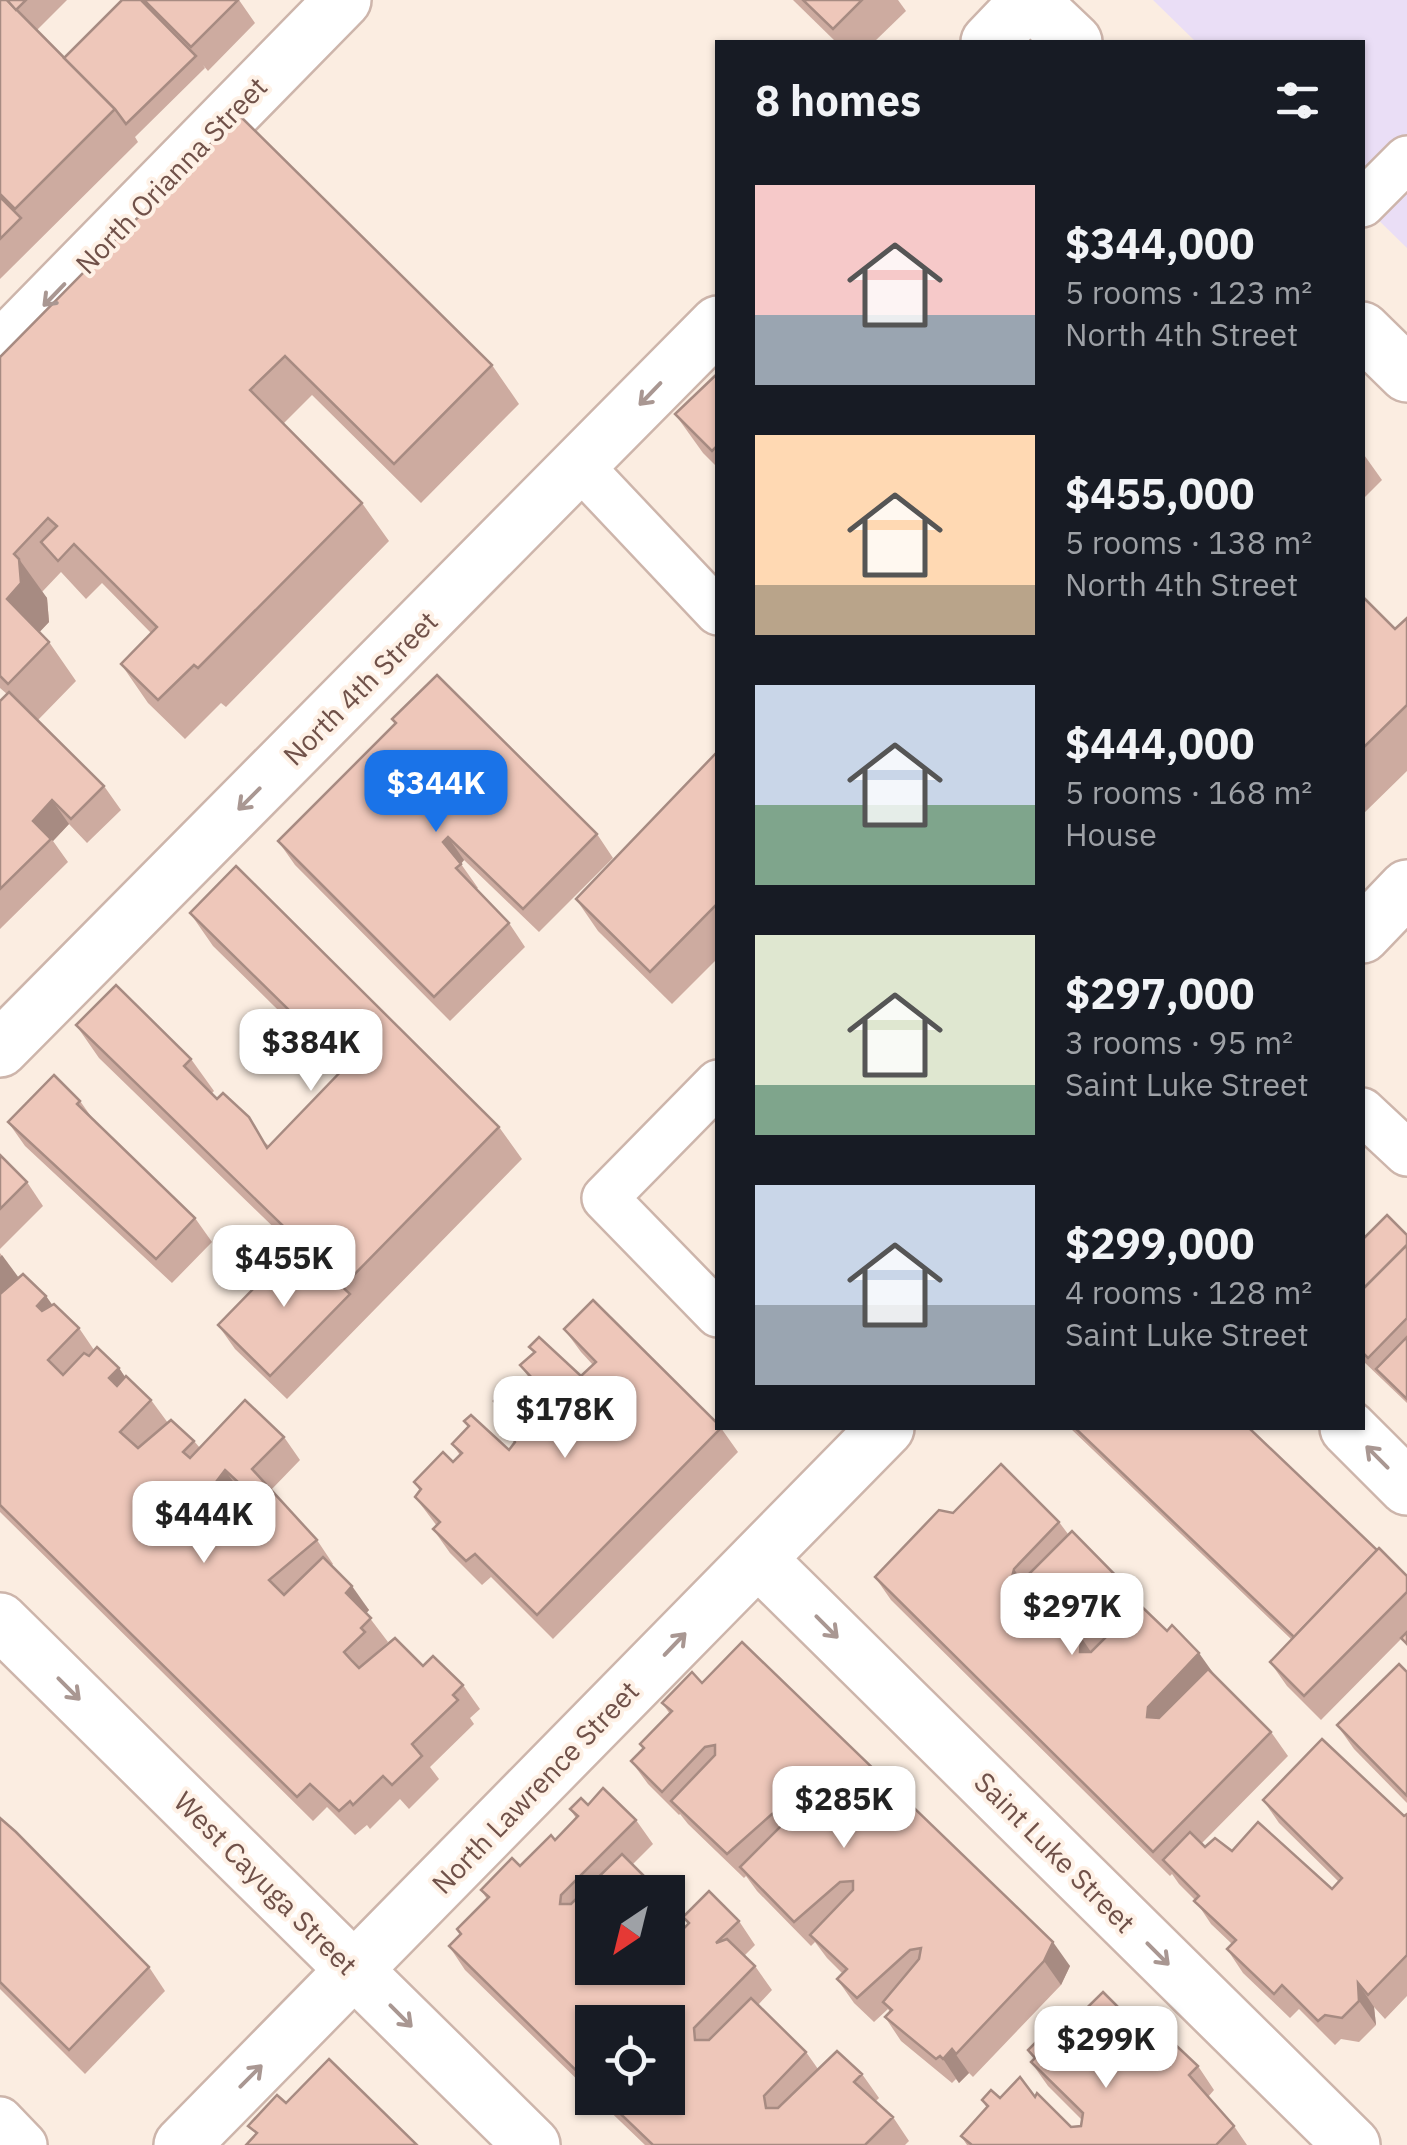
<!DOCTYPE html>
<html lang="en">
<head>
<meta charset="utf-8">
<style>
	:root { --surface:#171b24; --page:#242831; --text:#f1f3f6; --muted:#9ea1a6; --accent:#1a73e8 }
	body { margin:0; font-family:"IBM Plex Sans",sans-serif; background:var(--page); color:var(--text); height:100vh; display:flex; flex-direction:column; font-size:38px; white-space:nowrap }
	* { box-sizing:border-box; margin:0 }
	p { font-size:32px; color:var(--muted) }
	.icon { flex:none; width:55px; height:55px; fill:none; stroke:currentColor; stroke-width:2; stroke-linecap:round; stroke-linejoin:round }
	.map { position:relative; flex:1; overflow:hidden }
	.side { position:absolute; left:715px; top:40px; width:650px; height:1390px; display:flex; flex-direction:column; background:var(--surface); border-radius:0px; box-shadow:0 2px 8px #0004 }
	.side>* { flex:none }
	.needle { width:65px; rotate:215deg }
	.controls { position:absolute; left:575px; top:1875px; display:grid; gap:20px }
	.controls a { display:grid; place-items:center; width:110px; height:110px; border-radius:0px; background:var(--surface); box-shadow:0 2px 8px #0004; font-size:50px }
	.price { position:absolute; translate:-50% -85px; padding:0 22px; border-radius:20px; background:#fff; color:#222; font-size:32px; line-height:65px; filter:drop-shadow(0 2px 5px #0008) }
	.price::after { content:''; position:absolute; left:50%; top:60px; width:30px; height:22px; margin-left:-15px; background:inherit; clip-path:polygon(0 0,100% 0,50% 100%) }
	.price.current { background:var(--accent); color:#fff }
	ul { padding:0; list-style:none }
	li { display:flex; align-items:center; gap:30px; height:250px; padding:0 40px }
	li span { display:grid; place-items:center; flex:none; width:280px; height:200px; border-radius:0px; color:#555 }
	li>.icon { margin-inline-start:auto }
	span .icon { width:120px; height:120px; fill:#fffc; stroke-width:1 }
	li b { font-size:42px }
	h2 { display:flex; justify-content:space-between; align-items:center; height:120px; padding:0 40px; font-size:42px }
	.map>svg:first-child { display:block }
	.education { fill:#eadef6 }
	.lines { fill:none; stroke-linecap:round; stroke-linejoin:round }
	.lane-casing { stroke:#cdb5ab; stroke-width:50 }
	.street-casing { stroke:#cdb5ab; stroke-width:60 }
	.lane { stroke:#fff; stroke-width:45 }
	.street { stroke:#fff; stroke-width:55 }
	.wall { fill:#cdaba0 }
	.shaded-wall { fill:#a78b82 }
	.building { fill:#eec7ba; stroke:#a78b82; stroke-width:2.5; fill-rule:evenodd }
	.oneway { stroke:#a99792 }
	.labels { text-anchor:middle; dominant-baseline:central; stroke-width:8; stroke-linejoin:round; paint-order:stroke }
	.street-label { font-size:28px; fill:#705149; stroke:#fef1e6 }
</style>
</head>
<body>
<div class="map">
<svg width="1407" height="2145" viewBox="0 0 1407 2145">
	<rect width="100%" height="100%" fill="#fbede1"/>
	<!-- education -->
	<polygon class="education" points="1153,0 1407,0 1407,248 1363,205 1362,42 1196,42"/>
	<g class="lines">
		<defs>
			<g id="lane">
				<polyline points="1362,204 1407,159"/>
				<polyline points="580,466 718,612"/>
				<polyline points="718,1083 605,1198 718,1314"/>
				<polyline points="1362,1111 1407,1153"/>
				<polyline points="0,2120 24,2145"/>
			</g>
			<g id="street">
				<polyline points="1030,0 1074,42"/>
				<polyline points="989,42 1029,0"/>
				<polyline points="1362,330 1407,374"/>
				<polyline points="0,350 343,0"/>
				<polyline points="1362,935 1407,888"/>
				<polyline points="0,1049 718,324"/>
				<polyline points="1348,1428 1407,1487"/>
				<polyline points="758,1559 1352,2145"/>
				<polyline points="0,1621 532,2145"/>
				<polyline points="182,2145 886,1428"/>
			</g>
		</defs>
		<!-- lane casing -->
		<use href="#lane" class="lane-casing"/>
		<!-- street casing -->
		<use href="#street" class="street-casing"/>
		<!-- lane -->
		<use href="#lane" class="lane"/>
		<!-- street -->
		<use href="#street" class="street"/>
	</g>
	<!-- wall -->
	<g class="wall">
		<polygon points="0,0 67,0 37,30 64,58 122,0 239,0 255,23 208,71 203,65 205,68 135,137 138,142 0,279"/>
		<polygon points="793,0 898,0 906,11 874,42 836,42"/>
		<polygon points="239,115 492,365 519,404 421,503 312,395 283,424 362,503 389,541 226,707 221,703 185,739 148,703 121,664 151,633 102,583 86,599 61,572 42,592 47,598 49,622 39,632 49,642 76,681 38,720 104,786 121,810 87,843 69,824 53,841 68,862 0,929 0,701 7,694 0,688 0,357"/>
		<polygon points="718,373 718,468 703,453 675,414"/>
		<polygon points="1362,452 1382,480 1362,500"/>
		<polygon points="1362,596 1395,629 1407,618 1407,771 1362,815"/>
		<polygon points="718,751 718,958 672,1004 598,931 576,899"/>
		<polygon points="597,834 613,858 539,932 464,860 461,864 478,888 476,889 509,923 525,947 450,1021 295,865 278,841"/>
		<polygon points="190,913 499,1127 522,1159 287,1399 235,1349 218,1325 294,1247 99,1058 76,1025 191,1059 214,1091 211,1094 269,1146 341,1072 213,946"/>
		<polygon points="80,1101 95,1122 195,1218 212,1242 172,1283 25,1146 8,1122"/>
		<polygon points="0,1155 27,1182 43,1206 0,1249"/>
		<polygon points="1407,1235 1407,1403 1362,1360 1362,1240"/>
		<polygon points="0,1253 18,1278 46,1296 52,1305 79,1328 94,1350 119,1368 125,1377 151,1400 168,1423 194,1441 200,1448 284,1437 300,1460 271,1490 317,1540 333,1564 331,1566 369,1610 366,1613 388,1642 378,1651 423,1666 463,1685 480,1709 470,1718 474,1724 430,1767 439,1779 409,1809 400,1799 370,1829 367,1825 355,1835 327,1807 313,1821 0,1512"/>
		<polygon points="564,1329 721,1428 738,1452 553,1639 491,1577 482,1585 450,1553 433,1529 437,1526 415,1497 420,1491 414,1482 453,1462 460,1455 452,1444 468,1427 464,1421 509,1450 515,1442 510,1425 494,1401 527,1388 532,1382 520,1365 534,1353 529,1347 581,1376 593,1365 581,1352"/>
		<polygon points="1070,1428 1249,1428 1377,1550 1407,1576 1407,1646 1402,1638 1321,1720 1287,1686 1270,1662 1292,1640"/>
		<polygon points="953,1513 1059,1522 1068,1534 1129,1589 1140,1605 1214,1675 1271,1732 1288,1756 1201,1844 1205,1847 1232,1851 1332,1889 1339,1882 1279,1823 1263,1800 1404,1816 1407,1814 1407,1996 1385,2019 1374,2007 1376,2025 1359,2042 1341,2039 1335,2045 1299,2009 1290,2018 1243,1973 1227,1949 1232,1944 1211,1924 1195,1900 1179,1884 1172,1874 1170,1876 891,1600 875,1577"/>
		<polygon points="1407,1672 1407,1803 1354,1749 1337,1725"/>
		<polygon points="702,1683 1070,1966 1061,1985 973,2077 969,2073 959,2083 956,2079 952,2083 901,2041 885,2017 890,2012 888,2009 874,2022 854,2003 837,1979 843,1974 827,1958 815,1942 811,1946 757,1891 746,1876 744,1878 688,1824 680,1814 679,1815 648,1784 631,1761 643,1749 670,1714 662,1703"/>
		<polygon points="588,1805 636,1820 653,1844 632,1865 650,1882 658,1892 592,1892 592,1968 668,1968 668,1915 680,1932 688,1924 683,1917 739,1921 755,1945 744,1956 755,1966 772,1990 758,2005 806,2052 818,2069 862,2074 879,2098 875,2102 893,2117 909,2141 905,2145 645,2145 596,2098 668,2098 592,2022 592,2094 465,1970 449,1946 460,1934 487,1899 481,1890 520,1866 555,1840 576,1818 570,1809"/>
		<polygon points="0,1818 149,1967 165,1991 85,2074 0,1989"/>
		<polygon points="1154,2043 1198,2066 1214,2090 1208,2097 1234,2126 1247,2145 967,2145 961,2136 987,2108 982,2100 1000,2098 1035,2097 1071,2127 1081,2126 1082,2120 1048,2086 1031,2062 1034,2059 1028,2050"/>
	</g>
	<!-- shaded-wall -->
	<g class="shaded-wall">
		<polygon points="19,559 47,598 49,622 34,638 7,599"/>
		<polygon points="52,800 69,824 53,841 33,821"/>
		<polygon points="448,837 464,860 459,866 443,842"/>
		<polygon points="2,1255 19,1278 0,1300 0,1257"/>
		<polygon points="46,1296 63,1320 54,1330 37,1306"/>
		<polygon points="119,1368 135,1392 126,1402 109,1378"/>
		<polygon points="225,1470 242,1494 228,1493 235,1503 215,1530 198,1506"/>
		<polygon points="1014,1569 1030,1593 1011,1581"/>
		<polygon points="352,1586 369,1610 363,1617 346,1593"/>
		<polygon points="1081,1637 1097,1661 1080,1652"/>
		<polygon points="1199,1653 1216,1677 1165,1731 1147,1717 1148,1707"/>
		<polygon points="1053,1942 1070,1966 1061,1985 1044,1961"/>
		<polygon points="1358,1983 1374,2007 1376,2025 1359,2001"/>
		<polygon points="952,2049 969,2073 959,2083 943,2059"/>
	</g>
	<!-- building -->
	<g class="building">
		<polygon points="0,0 7,0 115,109 15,209 0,194"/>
		<polygon points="7,0 26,0 16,10"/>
		<polygon points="122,0 141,0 196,56 126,124 115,109 64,58"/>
		<polygon points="144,0 238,0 191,47"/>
		<polygon points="803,0 862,0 833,29"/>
		<polygon points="239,115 492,365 394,464 285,356 250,390 362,503 198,668 194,665 158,700 121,664 157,627 74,544 58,561 41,542 57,526 48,518 14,554 19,559 21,583 7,599 49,642 8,684 0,676 0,357"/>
		<polygon points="0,197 21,218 0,239"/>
		<polygon points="718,373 718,445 712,451 675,414"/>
		<polygon points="1362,596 1395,629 1407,618 1407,705 1362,749"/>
		<polygon points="437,675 597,834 523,909 448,837 443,842 461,864 456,868 509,923 434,997 278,841 396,723 392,719"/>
		<polygon points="9,692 104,786 71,819 52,800 33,821 51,839 0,889 0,701"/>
		<polygon points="718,751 718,903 650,972 576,899"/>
		<polygon points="236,866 499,1127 344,1285 76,1025 116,985 191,1059 184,1066 217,1099 223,1093 249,1117 267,1148 346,1066 190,913"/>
		<polygon points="54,1075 80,1101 77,1104 195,1218 156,1259 8,1122"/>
		<polygon points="0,1155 27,1182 0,1209"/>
		<polygon points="1387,1215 1407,1235 1407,1245 1362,1290 1362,1240"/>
		<polygon points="297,1244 350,1294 270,1376 218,1325"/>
		<polygon points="1407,1245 1407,1318 1368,1358 1362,1352 1362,1290"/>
		<path d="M23 1274 46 1296 37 1306 42 1311 54 1304 79 1328 48 1360 63 1375 84 1353 89 1356 97 1347 119 1368 109 1378 117 1386 126 1376 151 1400 120 1432 138 1448 171 1420 194 1441 183 1452 190 1458 245 1400 284 1437 252 1469 317 1540 269 1580 284 1595 323 1557 352 1586 346 1593 371 1618 361 1628 365 1632 344 1652 352 1661 359 1668 395 1638 423 1666 433 1656 463 1685 453 1695 458 1700 412 1744 422 1756 392 1785 383 1776 353 1805 350 1801 339 1811 310 1784 297 1797 0 1505V1294ZM225 1470 239 1483 228 1493 233 1499 212 1520 198 1506Z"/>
		<polygon points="593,1300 718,1424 718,1428 721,1428 537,1615 475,1554 466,1561 433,1529 440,1522 415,1497 421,1489 414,1482 443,1452 453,1462 462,1453 452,1444 469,1426 464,1421 471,1415 509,1450 515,1442 508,1428 512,1423 494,1401 517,1378 527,1388 534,1380 520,1365 535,1352 529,1347 539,1337 581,1376 596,1362 564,1329"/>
		<polygon points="1407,1337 1407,1399 1376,1369"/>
		<polygon points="1075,1428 1249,1428 1377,1550 1294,1637"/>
		<polygon points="1001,1464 1059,1522 1014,1569 1011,1581 1022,1581 1072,1531 1129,1589 1081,1637 1080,1652 1091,1652 1139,1604 1167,1631 1172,1625 1199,1653 1148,1707 1147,1717 1159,1718 1208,1669 1271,1732 1153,1852 875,1577 939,1510 953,1513"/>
		<polygon points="1379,1548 1407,1576 1407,1592 1304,1696 1270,1662"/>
		<polygon points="1407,1632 1407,1644 1401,1638"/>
		<polygon points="742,1642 1053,1942 1044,1961 956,2054 952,2049 943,2059 940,2056 936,2059 885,2017 892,2010 883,2002 919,1959 921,1948 910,1950 857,1998 837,1979 847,1969 810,1935 853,1890 853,1881 840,1882 794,1922 740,1867 783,1824 783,1812 772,1814 727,1854 671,1801 715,1755 715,1745 705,1747 662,1792 631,1761 644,1748 640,1744 672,1711 662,1703 692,1672 702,1683"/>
		<polygon points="1399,1664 1407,1672 1407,1796 1337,1725"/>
		<polygon points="1322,1739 1404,1816 1407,1814 1407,1955 1368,1995 1358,1983 1359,2001 1342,2018 1325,2015 1318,2021 1282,1985 1274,1994 1227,1949 1236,1940 1194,1901 1199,1896 1163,1860 1190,1832 1205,1847 1215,1838 1232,1851 1258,1822 1332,1889 1342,1878 1263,1800"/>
		<polygon points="603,1788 636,1820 561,1895 560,1904 571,1904 622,1854 650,1882 642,1890 645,1892 592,1892 592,1968 628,1968 628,1970 640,1974 646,1968 668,1968 668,1945 689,1923 683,1917 709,1891 739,1921 716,1943 727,1939 755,1966 694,2028 695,2040 709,2040 751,1998 806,2052 764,2096 766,2108 778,2108 837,2051 862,2074 854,2082 893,2117 865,2145 653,2145 604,2098 668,2098 668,2022 592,2022 592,2086 449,1946 461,1934 457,1929 489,1897 481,1890 512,1858 520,1866 551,1835 555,1840 578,1816 570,1809 581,1798 588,1805"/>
		<polygon points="0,1818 16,1832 149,1967 69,2050 0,1982"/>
		<polygon points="1103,1992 1154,2043 1164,2034 1198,2066 1189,2075 1234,2126 1216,2145 972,2145 961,2136 988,2106 982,2100 991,2090 1000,2098 1020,2077 1035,2097 1037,2093 1071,2127 1081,2126 1083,2113 1031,2062 1035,2058 1028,2050 1036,2042 1044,2050"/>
		<polygon points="329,2059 417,2145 246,2145 257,2133 248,2126 277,2095 286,2103"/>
	</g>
	<!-- one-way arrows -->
	<defs><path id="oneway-shaft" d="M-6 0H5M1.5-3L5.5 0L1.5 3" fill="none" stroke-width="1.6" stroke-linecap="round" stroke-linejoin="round" transform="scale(2.5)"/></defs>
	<g class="oneway">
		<use href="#oneway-shaft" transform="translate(54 295) rotate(134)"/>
		<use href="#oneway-shaft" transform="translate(650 394) rotate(134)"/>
		<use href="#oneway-shaft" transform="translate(249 799) rotate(135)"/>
		<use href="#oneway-shaft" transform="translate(1377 1457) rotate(-135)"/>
		<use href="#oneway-shaft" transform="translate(827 1627) rotate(45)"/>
		<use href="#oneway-shaft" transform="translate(675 1644) rotate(-46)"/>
		<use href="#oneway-shaft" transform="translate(69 1689) rotate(45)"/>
		<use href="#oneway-shaft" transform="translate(1158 1954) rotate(45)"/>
		<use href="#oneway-shaft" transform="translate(401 2016) rotate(45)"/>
		<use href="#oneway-shaft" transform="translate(251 2076) rotate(-45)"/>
	</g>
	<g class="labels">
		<!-- street labels -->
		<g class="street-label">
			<text transform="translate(171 175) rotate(-46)">North Orianna Street</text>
			<text transform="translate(360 688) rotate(-45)">North 4th Street</text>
			<text transform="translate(535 1787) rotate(-46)">North Lawrence Street</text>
			<text transform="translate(1055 1852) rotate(45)">Saint Luke Street</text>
			<text transform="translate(266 1883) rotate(45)">West Cayuga Street</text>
		</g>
	</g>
</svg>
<div class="controls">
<a><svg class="needle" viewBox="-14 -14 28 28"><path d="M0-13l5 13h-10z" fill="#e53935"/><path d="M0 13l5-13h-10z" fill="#9ea1a6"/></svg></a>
<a><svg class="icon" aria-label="locate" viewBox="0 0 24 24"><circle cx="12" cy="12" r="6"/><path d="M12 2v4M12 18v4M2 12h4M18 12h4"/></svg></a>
</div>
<b class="price current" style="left:436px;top:835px">$344K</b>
<b class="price" style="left:311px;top:1094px">$384K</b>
<b class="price" style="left:284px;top:1310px">$455K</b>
<b class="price" style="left:565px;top:1461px">$178K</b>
<b class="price" style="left:204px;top:1566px">$444K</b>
<b class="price" style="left:1072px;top:1658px">$297K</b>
<b class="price" style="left:844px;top:1851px">$285K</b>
<b class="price" style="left:1106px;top:2091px">$299K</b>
<section class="side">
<h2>8 homes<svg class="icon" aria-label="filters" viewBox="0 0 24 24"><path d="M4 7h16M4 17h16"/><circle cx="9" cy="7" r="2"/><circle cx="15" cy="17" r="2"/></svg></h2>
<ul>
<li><span style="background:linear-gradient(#f6c9c9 65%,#9aa5b1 0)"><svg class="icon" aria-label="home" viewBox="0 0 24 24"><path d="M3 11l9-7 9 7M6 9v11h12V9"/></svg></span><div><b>$344,000</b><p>5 rooms · 123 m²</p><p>North 4th Street</p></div></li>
<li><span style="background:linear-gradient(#ffd9b3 75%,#b9a48a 0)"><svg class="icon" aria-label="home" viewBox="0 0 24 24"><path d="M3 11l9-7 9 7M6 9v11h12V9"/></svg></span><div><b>$455,000</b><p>5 rooms · 138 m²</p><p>North 4th Street</p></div></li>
<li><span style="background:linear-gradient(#c9d6e8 60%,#7fa58c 0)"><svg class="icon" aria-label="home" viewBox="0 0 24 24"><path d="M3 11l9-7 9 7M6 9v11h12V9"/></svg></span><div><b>$444,000</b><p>5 rooms · 168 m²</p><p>House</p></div></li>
<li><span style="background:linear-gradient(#dfe7d0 75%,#7fa58c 0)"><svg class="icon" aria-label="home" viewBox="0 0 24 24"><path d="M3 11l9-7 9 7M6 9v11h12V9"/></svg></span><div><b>$297,000</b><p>3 rooms · 95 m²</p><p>Saint Luke Street</p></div></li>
<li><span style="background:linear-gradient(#c9d6e8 60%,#9aa5b1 0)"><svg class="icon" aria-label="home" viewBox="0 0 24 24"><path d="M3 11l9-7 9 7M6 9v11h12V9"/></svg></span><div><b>$299,000</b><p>4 rooms · 128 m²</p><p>Saint Luke Street</p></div></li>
</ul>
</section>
</div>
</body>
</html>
